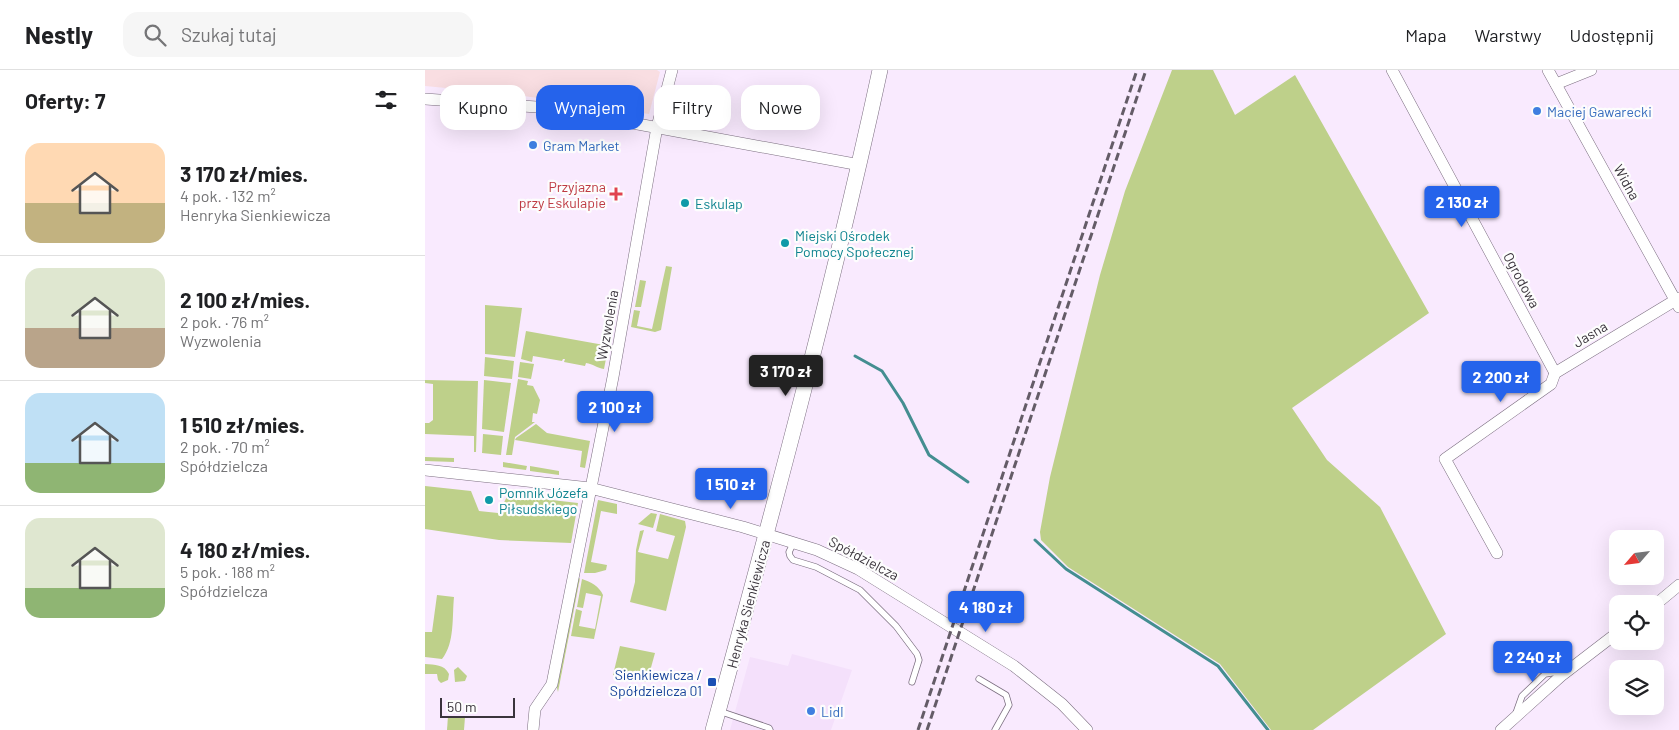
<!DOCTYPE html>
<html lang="pl">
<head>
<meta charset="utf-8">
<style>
	:root { --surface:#fff; --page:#f6f6f6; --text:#202124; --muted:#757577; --line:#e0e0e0; --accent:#2563eb }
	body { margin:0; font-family:Barlow,sans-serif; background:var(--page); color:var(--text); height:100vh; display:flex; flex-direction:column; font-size:19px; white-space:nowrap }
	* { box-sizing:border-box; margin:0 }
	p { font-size:16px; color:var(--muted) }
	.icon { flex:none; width:28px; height:28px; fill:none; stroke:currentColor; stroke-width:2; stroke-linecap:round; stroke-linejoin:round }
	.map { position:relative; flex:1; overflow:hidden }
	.sheet { display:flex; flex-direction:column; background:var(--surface); width:425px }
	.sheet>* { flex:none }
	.top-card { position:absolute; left:15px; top:15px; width:475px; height:45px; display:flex; gap:10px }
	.needle { width:32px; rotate:242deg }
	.tools { position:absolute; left:1184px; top:460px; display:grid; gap:10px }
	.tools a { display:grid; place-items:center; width:55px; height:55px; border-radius:10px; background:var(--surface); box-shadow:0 5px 20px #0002; font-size:25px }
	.scale { position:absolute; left:15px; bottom:12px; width:75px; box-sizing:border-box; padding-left:5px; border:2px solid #3a343c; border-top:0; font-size:14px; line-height:18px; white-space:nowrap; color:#3a343c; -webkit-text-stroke:4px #fdfdfd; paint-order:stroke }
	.price { position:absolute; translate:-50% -42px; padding:0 11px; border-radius:5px; background:var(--accent); color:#fff; font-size:16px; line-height:32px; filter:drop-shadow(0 1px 2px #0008) }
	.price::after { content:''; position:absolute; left:50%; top:30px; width:15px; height:11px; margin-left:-8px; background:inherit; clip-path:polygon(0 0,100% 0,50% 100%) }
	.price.selected { background:#222; color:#fff }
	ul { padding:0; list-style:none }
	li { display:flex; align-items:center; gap:15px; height:125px; padding:0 25px }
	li+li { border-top:1px solid var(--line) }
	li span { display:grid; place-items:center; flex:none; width:140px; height:100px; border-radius:15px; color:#555 }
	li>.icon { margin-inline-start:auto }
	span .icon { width:60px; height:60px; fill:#fffc; stroke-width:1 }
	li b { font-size:21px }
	h2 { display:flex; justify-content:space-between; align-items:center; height:60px; padding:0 25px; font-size:21px }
	.chip { padding:0 18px; border-radius:15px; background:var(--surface); box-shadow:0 5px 20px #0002; font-size:18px; line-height:45px }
	.chip.selected { background:var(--accent); color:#fff }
	header { display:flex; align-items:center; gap:30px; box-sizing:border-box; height:70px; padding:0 25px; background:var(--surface); border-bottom:1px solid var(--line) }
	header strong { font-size:24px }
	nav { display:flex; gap:28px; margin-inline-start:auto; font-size:18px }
	.search { width:350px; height:45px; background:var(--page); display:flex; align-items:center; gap:12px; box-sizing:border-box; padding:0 18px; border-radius:15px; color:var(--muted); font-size:19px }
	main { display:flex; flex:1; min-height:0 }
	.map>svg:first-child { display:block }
	.built { fill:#f4e0fb }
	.education { fill:#f9dee2 }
	.green { fill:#bed08a }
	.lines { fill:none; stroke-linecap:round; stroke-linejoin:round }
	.stream { stroke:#448e91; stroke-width:3 }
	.service-casing { stroke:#7c6f81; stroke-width:7 }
	.minor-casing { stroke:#7c6f81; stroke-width:12 }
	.tertiary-casing { stroke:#7c6f81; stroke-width:16 }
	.service { stroke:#fff; stroke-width:5.5 }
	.minor { stroke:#fff; stroke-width:11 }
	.tertiary { stroke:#fff; stroke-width:15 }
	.rail { stroke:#645c67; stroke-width:3; stroke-dasharray:8 4; stroke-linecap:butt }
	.shop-dot { fill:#3f7fe0; stroke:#fdfdfd; stroke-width:2 }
	.health-dot { fill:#e0444e; stroke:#fdfdfd; stroke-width:2 }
	.culture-dot { fill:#0f9aa8; stroke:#fdfdfd; stroke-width:2 }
	.transit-dot { fill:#1a4fb4; stroke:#fdfdfd; stroke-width:2 }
	.labels { text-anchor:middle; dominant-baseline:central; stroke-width:4.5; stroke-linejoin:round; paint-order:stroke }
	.shop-label { font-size:14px; fill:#366cbe; stroke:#fdfdfd; text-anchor:start }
	.street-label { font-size:14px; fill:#3a343c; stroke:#fdfdfd }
	.health-label { font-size:14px; fill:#be3a42; stroke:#fdfdfd; text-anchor:end }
	.culture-label { font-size:14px; fill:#0d838f; stroke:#fdfdfd; text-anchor:start }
	.transit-label { font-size:14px; fill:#164399; stroke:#fdfdfd; text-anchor:end }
</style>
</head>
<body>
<header>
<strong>Nestly</strong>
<div class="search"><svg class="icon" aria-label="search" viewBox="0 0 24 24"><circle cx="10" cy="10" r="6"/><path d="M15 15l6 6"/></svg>Szukaj tutaj</div>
<nav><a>Mapa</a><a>Warstwy</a><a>Udostępnij</a></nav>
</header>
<main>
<section class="sheet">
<h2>Oferty: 7<svg class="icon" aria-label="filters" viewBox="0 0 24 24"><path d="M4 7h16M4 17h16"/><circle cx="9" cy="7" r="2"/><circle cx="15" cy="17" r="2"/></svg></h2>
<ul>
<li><span style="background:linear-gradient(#ffd9b3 60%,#c2b280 0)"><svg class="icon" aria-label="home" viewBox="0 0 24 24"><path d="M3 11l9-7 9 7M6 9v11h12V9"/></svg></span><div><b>3 170 zł/mies.</b><p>4 pok. · 132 m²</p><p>Henryka Sienkiewicza</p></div></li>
<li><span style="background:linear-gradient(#dfe7d0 60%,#b9a48a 0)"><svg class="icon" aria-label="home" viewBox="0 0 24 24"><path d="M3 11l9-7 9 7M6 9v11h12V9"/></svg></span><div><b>2 100 zł/mies.</b><p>2 pok. · 76 m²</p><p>Wyzwolenia</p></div></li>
<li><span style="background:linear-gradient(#bfe0f5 70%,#8fb573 0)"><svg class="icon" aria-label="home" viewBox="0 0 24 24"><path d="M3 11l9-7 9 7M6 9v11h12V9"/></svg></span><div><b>1 510 zł/mies.</b><p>2 pok. · 70 m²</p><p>Spółdzielcza</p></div></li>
<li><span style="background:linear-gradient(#dfe7d0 70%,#8fb573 0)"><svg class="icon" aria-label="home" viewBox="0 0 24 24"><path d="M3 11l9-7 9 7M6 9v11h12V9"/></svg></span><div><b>4 180 zł/mies.</b><p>5 pok. · 188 m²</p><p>Spółdzielcza</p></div></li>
</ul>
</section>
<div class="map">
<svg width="1254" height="660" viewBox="0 0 1254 660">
	<rect width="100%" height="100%" fill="#f9eafe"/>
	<!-- built -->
	<polygon class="built" points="367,584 427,600 406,660 305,660 325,587 363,596"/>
	<!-- education -->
	<polygon class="education" points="0,0 232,0 235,2 224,44 85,24 0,16"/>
	<!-- green -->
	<g class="green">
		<polygon points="747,0 788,0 810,45 870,5 1004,243 867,338 902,390 955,437 1021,564 888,660 846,660 795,594 643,497 616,470 615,462 625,407 675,205 700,121"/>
		<polygon points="241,196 247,197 236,260 230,262 206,257 209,240 215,241 212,256 227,259"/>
		<polygon points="215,210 221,211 216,237 210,237"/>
		<polygon points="60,235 97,238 90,287 60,284"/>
		<path d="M183 257 187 258 179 299C172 298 168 294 161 293L160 296 139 292 140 289H138L137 291 108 286 107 292 96 289 101 261 179 275Z"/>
		<polygon points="60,287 89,291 87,309 59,306"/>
		<polygon points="95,292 109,294 106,309 93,307"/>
		<polygon points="93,309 103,311 102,315 108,316 115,330 112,344 108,343 107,352 110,352 90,367 87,385 81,385"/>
		<polygon points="0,310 53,311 51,382 49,382 49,366 0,364 0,353 4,353 8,350 8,314 0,313"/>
		<polygon points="59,310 86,313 79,362 57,359"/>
		<polygon points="111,354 122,363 165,371 160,398 155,397 157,381 90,370 91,368"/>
		<polygon points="58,364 78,366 76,385 57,383"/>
		<polygon points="0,387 29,388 29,392 0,391"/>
		<polygon points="78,392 102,396 101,400 78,397"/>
		<polygon points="105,396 134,401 134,405 105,401"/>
		<polygon points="0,416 46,421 54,441 73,443 83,425 153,433 146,473 74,470 0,459"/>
		<polygon points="173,430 192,434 192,444 176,441 166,492 182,495 181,500 170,503 159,503"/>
		<polygon points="226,443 232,444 228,458 213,454"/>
		<polygon points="235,444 260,451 261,457 241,541 205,532 210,512 211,480 215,461 219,460 213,482 243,489 250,466 231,461"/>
		<polygon points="155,508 133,622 132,618 153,509"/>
		<path d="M157 509C166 512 174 516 178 525L169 569 146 566 151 539 157 541 154 556 170 559 176 526 161 523 158 538 152 537Z"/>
		<path d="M12 525 29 527C27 547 30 573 17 589L0 587V562H7Z"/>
		<polygon points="195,576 230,583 222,612 188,605"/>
		<path d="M0 594C10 595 19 594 24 604L23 610 16 613 13 610 12 604H0Z"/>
		<polygon points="33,597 42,606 40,611 30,612 29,600"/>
		<polygon points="23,646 40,647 39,660 22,660"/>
	</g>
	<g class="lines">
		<!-- stream -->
		<g class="stream">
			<polyline points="430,286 457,301 478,333 504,385 543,412"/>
			<polyline points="610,470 641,499 793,596 843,660"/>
		</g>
		<defs>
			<g id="service">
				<polyline points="369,472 364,482 365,486 368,490 391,497 435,520 471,556 492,584 494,590 487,612"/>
				<polyline points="554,609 581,625 584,635 570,660"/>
				<polyline points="294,641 344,658 345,660"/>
				<polyline points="1091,643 1097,626 1120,604 1139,601"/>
			</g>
			<g id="minor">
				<polyline points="967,0 1130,303"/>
				<polyline points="1123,0 1254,237"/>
				<polyline points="1131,14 1166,0"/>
				<polyline points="0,29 126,38 435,95"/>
				<polyline points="0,400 165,418 318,457 392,480 433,499 589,596 637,634 662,660"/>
				<polyline points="1072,483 1020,389 1126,314 1130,303 1254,228"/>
				<polyline points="1230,535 1254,515"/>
				<polyline points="108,660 110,639 127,614 188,307 232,57 247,0"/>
				<polyline points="1076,660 1136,606 1192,563"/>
			</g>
			<path id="tertiary" d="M288 660C348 441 407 222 455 0"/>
		</defs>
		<!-- service casing -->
		<use href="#service" class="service-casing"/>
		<!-- minor casing -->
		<use href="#minor" class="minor-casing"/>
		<!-- tertiary casing -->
		<use href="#tertiary" class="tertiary-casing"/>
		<!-- service -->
		<use href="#service" class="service"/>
		<!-- minor -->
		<use href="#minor" class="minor"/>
		<!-- tertiary -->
		<use href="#tertiary" class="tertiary"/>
		<!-- rail -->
		<g class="rail">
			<polyline points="493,660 712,0"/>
			<polyline points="502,660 721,0"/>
		</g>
	</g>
	<!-- markers -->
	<g class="shop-dot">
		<circle cx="1112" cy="41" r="5"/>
		<circle cx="108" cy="75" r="5"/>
		<circle cx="386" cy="641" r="5"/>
	</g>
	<path class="health-dot" d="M188.5 116.5h5v5h5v5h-5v5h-5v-5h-5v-5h5z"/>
	<g class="culture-dot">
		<circle cx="260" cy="133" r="5"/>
		<circle cx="360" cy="173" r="5"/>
		<circle cx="64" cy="430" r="5"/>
	</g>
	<rect class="transit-dot" x="282" y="607" width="10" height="10" rx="2.5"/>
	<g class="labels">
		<!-- shop labels -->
		<g class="shop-label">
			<text x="1122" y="41">Maciej Gawarecki</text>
			<text x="118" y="75">Gram Market</text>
			<text x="396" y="641">Lidl</text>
		</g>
		<!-- street labels -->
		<g class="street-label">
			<text transform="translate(1202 112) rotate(61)">Widna</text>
			<text transform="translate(1097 210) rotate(62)">Ogrodowa</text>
			<text transform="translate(182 255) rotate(-80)">Wyzwolenia</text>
			<text transform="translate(1165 264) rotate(-31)">Jasna</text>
			<text transform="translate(439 488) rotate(28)">Spółdzielcza</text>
			<text transform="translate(323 534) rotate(-75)">Henryka Sienkiewicza</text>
		</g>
		<!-- health labels -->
		<g class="health-label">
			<text x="181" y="116">Przyjazna<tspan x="181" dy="16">przy Eskulapie</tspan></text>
		</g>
		<!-- culture labels -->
		<g class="culture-label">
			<text x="270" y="133">Eskulap</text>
			<text x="370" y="165">Miejski Ośrodek<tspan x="370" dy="16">Pomocy Społecznej</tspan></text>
			<text x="74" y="422">Pomnik Józefa<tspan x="74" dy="16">Piłsudskiego</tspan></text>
		</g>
		<!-- transit labels -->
		<g class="transit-label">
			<text x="277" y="604">Sienkiewicza /<tspan x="277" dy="16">Spółdzielcza 01</tspan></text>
		</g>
	</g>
</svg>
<div class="tools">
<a><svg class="needle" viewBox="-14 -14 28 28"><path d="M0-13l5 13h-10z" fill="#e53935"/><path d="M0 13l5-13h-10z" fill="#757577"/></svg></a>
<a><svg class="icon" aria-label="locate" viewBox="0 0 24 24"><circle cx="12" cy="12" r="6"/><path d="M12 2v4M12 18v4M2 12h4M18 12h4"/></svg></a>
<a><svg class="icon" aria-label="layers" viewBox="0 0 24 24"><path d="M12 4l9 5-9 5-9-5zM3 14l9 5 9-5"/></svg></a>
</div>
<div class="scale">50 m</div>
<b class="price" style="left:1037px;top:158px">2 130 zł</b>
<b class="price selected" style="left:361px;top:327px">3 170 zł</b>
<b class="price" style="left:1076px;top:333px">2 200 zł</b>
<b class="price" style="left:190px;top:363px">2 100 zł</b>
<b class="price" style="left:306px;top:440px">1 510 zł</b>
<b class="price" style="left:561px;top:563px">4 180 zł</b>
<b class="price" style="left:1108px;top:613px">2 240 zł</b>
<div class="top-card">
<a class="chip">Kupno</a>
<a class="chip selected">Wynajem</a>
<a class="chip">Filtry</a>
<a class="chip">Nowe</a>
</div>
</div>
</main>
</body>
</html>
